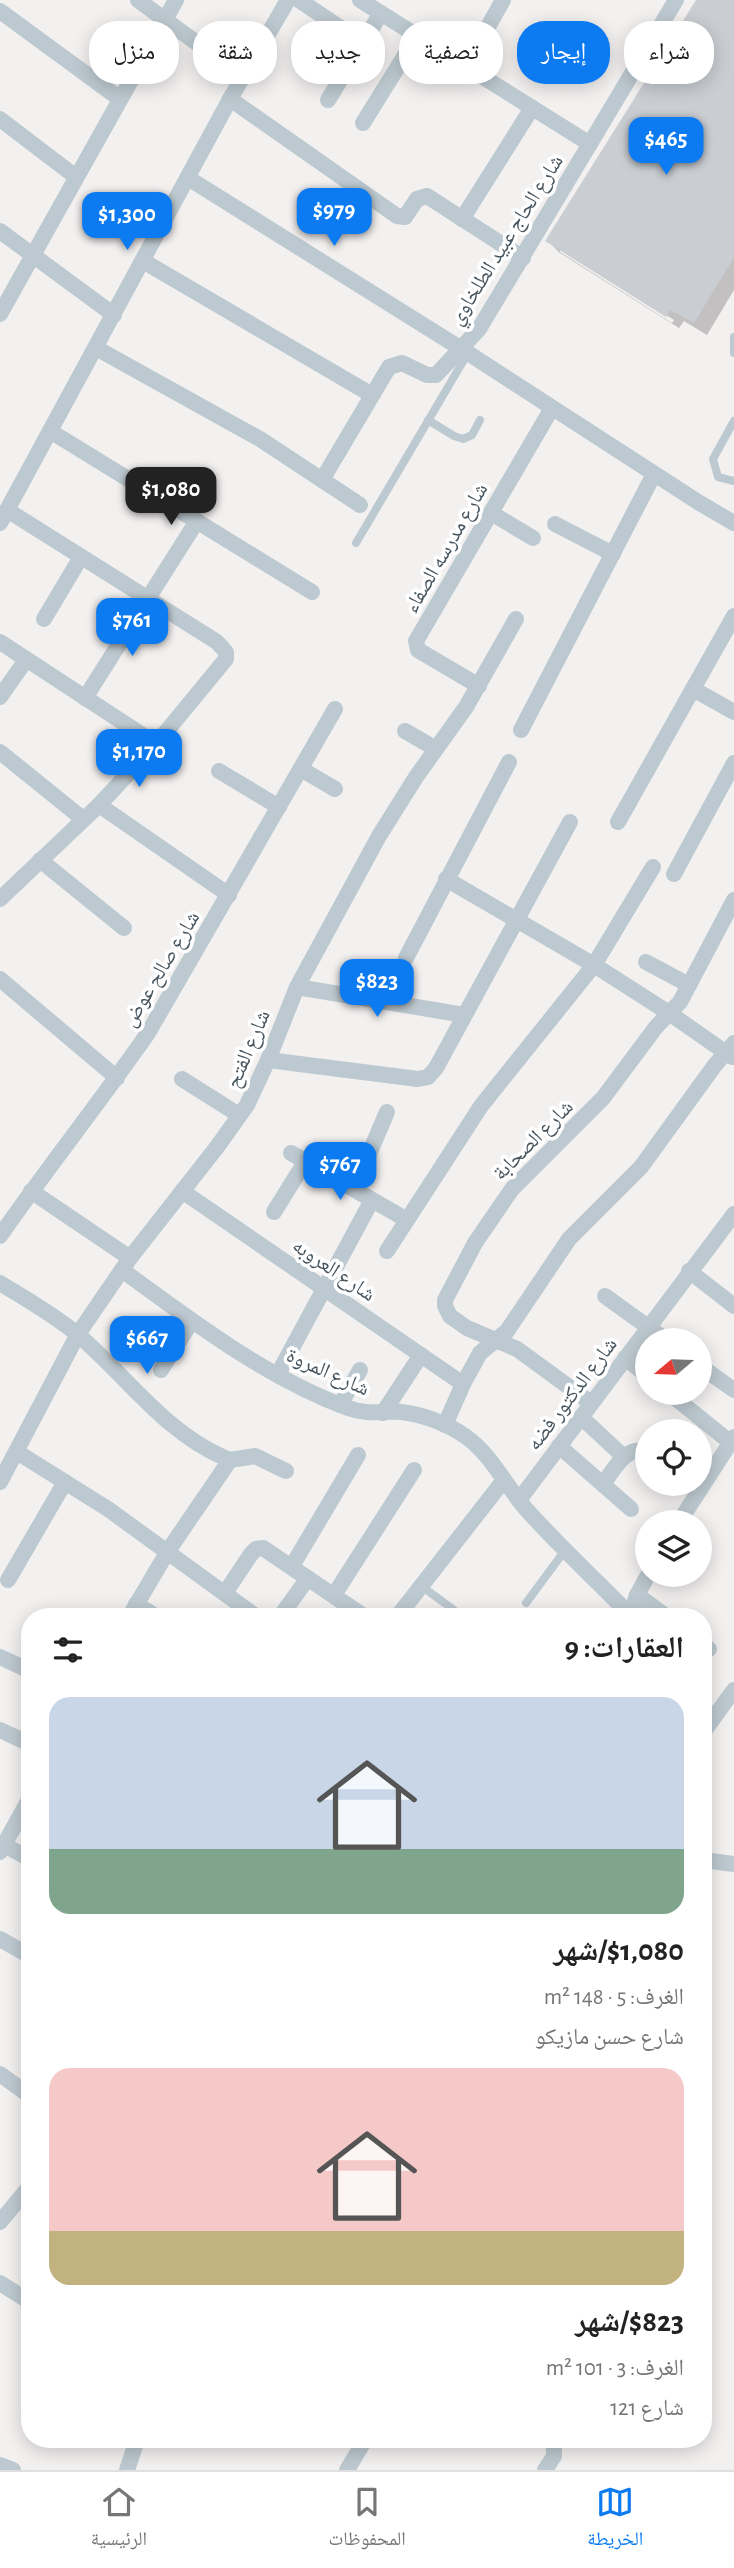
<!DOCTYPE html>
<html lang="ar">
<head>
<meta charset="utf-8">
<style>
	:root { --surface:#fff; --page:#f6f6f6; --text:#222; --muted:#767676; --line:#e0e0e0; --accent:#0c7bf1 }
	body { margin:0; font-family:"Alegreya Sans","Noto Naskh Arabic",sans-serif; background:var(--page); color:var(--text); direction:rtl; height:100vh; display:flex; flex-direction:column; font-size:26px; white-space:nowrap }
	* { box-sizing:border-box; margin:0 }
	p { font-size:23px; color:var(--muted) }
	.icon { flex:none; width:38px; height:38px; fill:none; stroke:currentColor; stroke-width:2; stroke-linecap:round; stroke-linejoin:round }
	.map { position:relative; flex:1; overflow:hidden; direction:ltr }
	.details { position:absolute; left:21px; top:1608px; width:691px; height:840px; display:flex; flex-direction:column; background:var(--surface); border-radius:28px; box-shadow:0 4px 18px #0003; direction:rtl }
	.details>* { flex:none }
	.hud { position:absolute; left:21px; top:21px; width:693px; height:63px; direction:rtl; display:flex; gap:14px }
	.needle { width:46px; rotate:251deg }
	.buttons { position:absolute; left:635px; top:1328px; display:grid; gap:14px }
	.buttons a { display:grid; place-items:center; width:77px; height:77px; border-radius:50%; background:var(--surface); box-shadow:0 4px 18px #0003; font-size:35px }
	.price { position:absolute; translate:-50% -60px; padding:0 16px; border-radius:14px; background:var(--accent); color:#fff; font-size:23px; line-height:46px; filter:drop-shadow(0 2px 4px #0008) }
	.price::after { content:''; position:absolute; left:50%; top:42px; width:21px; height:16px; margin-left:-10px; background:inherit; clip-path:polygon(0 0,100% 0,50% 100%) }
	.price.selected { background:#222; color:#fff }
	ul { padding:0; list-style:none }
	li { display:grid; align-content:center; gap:14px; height:371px; padding:0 28px }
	li span { display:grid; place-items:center; height:217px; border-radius:21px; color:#555 }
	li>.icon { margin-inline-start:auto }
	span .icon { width:126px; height:126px; fill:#fffc; stroke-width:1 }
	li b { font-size:30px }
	h2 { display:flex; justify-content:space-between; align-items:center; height:84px; padding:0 28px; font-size:30px }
	.tag { padding:0 24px; border-radius:28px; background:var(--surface); box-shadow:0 4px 18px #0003; font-size:24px; line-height:63px }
	.tag.selected { background:var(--accent); color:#fff }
	.tab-bar { display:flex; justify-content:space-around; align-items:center; height:98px; border-top:2px solid var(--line); background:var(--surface); font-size:19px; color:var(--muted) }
	.tab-bar a { display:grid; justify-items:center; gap:4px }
	.tab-bar .selected { color:var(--accent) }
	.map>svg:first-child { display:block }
	.shadow { fill:#0003; fill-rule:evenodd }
	.building { fill:#caced3 }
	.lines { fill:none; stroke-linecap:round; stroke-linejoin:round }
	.service { stroke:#bdc9d0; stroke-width:8 }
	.minor { stroke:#bdc9d0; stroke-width:16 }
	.labels { text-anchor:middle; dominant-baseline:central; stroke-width:7; stroke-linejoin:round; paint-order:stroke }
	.street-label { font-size:21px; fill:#47555f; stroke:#fff }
</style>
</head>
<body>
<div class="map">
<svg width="734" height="2470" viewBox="0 0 734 2470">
	<rect width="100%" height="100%" fill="#f3f0f0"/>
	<!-- shadow -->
	<path class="shadow" d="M697 0H734V290L707 335 684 321 679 328 560 253 548 241ZM560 248 674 320 672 323 560 252Z"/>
	<!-- building -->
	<polygon class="building" points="696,0 734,0 734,257 694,323 670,310 666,317 545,241"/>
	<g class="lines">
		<!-- service -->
		<g class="service">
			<polyline points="734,337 734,353"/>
			<polyline points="428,420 454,436 463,439 472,435 480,420"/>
			<polyline points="734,421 713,459 718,477 734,481"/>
			<polyline points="356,543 468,353"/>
			<polyline points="420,1585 462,1616"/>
			<polyline points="526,1603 566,1549"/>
		</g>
		<!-- minor -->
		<g class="minor">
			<polyline points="138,0 242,76"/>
			<polyline points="299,0 363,43"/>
			<polyline points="360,0 590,144"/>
			<polyline points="0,11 120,99"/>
			<polyline points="466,66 503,0"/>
			<polyline points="230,99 397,216 405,217 417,199 427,196 523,258"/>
			<polyline points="328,100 381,13"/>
			<polyline points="0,119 76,177"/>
			<polyline points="363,123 417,36"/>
			<polyline points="188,178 468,353 698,502 734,523"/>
			<polyline points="462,219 532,108"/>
			<polyline points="0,231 114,315"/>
			<polyline points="143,261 372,395"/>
			<polyline points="0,314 176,0"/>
			<polyline points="96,348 260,439 360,505"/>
			<polyline points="50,431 312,592"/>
			<polyline points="322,480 389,367 402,363 427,375 436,375 479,329 676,0"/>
			<polyline points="491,513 533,538"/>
			<polyline points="0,523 230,99 288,0"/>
			<polyline points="555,524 613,554"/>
			<polyline points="44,619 81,557"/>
			<polyline points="0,642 156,744"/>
			<polyline points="479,686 418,650 416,641 552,408"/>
			<polyline points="693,689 734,712"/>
			<polyline points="0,697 26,660"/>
			<polyline points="85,698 197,521"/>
			<polyline points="521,730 654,474"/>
			<polyline points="405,731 436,749"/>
			<polyline points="0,752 83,819"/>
			<polyline points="301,769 335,789"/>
			<polyline points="219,771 279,807"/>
			<polyline points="99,805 229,895"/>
			<polyline points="618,822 734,616"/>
			<polyline points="40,860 124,928"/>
			<polyline points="674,874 734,763"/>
			<polyline points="446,879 594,965 669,1013 732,1057"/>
			<polyline points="0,899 99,805 156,744 226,659 226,652 217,642 7,510"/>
			<polyline points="406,958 509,762"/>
			<polyline points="646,962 689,985"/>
			<polyline points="0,979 117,1078"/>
			<polyline points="297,987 464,1015"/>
			<polyline points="268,1060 418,1079 428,1077 436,1068 570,822"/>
			<polyline points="182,1079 239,1115"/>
			<polyline points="291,1153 407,1220"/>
			<polyline points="354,1189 387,1112"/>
			<polyline points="31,1191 130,1258"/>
			<polyline points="182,1191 463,1384"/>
			<polyline points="274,1212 305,1162"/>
			<path d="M0 1236C48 1167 100 1102 148 1033L335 709"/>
			<polyline points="387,1251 481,1106 594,965 653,867"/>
			<path d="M122 1270C193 1322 265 1377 348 1408 367 1415 382 1411 401 1412 422 1414 448 1424 465 1436 492 1455 505 1485 526 1509 559 1546 596 1580 631 1616"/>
			<polyline points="689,1271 734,1306"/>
			<path d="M0 1283C26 1299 53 1314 77 1334 126 1375 164 1432 225 1458L230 1460 255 1456 286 1471"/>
			<polyline points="605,1296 666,1340"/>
			<polyline points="625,1358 648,1376"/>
			<polyline points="700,1366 734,1390"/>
			<polyline points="161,1370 192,1321"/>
			<polyline points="278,1374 372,1200"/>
			<polyline points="669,1393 730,1442"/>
			<polyline points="591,1403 517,1349 467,1328 450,1316 445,1306 445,1300 475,1243 512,1189 603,1098 656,1027 680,1002 734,900"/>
			<polyline points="340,1405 360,1370"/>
			<polyline points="383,1413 421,1355"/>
			<polyline points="581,1417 624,1457"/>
			<polyline points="445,1425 463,1384 480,1353 507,1331 569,1239 641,1167 715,1065 734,1043"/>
			<polyline points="559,1446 631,1509"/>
			<polyline points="17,1452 108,1509 257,1617"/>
			<polyline points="0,1482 78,1334 130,1258 217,1147 247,1105 268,1060 297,987 379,836 416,777 466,707 516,619"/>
			<path d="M603 1484C614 1470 627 1442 648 1453"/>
			<polyline points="519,1500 734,1214"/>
			<polyline points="679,1522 734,1437"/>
			<polyline points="292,1566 358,1455"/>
			<polyline points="8,1580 65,1482"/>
			<polyline points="225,1593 251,1554 256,1549 263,1548 365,1617"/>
			<polyline points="334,1595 414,1470"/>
			<polyline points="637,1595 667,1617"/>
			<polyline points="136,1604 157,1617"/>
			<polyline points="129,1617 168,1551 230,1460"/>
			<polyline points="280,1617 308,1578"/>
			<polyline points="397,1617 504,1480"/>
			<polyline points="630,1617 637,1595 648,1575"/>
			<polyline points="704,1645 709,1649"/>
			<polyline points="0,1657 30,1671"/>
			<polyline points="0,1730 30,1744"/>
			<polyline points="704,1731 734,1690"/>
			<polyline points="4,1845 30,1859"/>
			<polyline points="0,1852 30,1798"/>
			<polyline points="704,1860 734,1864"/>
			<polyline points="0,1939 30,1956"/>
			<polyline points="0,2074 30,2096"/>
			<polyline points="0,2222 30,2186"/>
			<polyline points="0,2283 30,2302"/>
			<polyline points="0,2465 13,2470"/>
			<polyline points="127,2470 137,2440"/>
			<polyline points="347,2470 365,2440"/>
			<polyline points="545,2470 554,2456 554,2440"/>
		</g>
	</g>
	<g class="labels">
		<!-- street labels -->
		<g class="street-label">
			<text transform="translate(506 240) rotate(-58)">شارع الحاج عبيد الطلخاوي</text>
			<text transform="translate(446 548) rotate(-60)">شارع مدرسه الصفاء</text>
			<text transform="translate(161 969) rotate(-59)">شارع صالح عوض</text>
			<text transform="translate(248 1049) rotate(-67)">شارع الفتح</text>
			<text transform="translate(533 1140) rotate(-45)">شارع الصحابة</text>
			<text transform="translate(334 1270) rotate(34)">شارع العروبه</text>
			<text transform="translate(328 1372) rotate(24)">شارع المروة</text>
			<text transform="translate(572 1394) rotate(-53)">شارع الدكتور فضه</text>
		</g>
	</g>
</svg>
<div class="buttons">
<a><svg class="needle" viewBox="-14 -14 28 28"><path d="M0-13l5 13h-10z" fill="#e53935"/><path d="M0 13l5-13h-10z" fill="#767676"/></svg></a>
<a><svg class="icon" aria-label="locate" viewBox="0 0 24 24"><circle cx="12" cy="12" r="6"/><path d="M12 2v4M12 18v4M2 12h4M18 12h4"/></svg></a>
<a><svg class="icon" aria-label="layers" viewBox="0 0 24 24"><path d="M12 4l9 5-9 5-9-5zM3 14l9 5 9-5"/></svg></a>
</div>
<b class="price" style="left:666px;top:177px">$465</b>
<b class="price" style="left:334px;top:248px">$979</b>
<b class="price" style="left:127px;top:252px">$1,300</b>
<b class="price selected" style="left:171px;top:527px">$1,080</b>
<b class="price" style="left:132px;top:658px">$761</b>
<b class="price" style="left:139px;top:789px">$1,170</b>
<b class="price" style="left:377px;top:1019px">$823</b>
<b class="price" style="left:340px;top:1202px">$767</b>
<b class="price" style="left:147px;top:1376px">$667</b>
<div class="hud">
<a class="tag">شراء</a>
<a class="tag selected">إيجار</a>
<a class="tag">تصفية</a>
<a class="tag">جديد</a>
<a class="tag">شقة</a>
<a class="tag">منزل</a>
</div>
<section class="details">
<h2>العقارات: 9<svg class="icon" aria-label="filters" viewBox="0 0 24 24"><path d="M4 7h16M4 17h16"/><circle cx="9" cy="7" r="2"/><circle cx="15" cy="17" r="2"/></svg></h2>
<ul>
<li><span style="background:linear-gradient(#c9d6e8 70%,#7fa58c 0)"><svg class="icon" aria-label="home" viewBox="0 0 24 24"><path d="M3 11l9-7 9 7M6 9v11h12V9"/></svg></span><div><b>$1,080/شهر</b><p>الغرف: 5 · 148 m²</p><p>شارع حسن مازيكو</p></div></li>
<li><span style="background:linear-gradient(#f6c9c9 75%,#c2b280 0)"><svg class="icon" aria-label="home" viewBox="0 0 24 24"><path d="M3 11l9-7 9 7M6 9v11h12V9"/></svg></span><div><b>$823/شهر</b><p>الغرف: 3 · 101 m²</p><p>شارع 121</p></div></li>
</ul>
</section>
</div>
<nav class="tab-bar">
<a class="selected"><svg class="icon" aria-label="map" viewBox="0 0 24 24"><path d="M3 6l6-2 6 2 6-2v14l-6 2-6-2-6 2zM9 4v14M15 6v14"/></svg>الخريطة</a>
<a><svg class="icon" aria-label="saved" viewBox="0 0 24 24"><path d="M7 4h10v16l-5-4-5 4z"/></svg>المحفوظات</a>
<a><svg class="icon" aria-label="home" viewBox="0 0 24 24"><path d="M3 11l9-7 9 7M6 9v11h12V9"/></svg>الرئيسية</a>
</nav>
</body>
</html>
